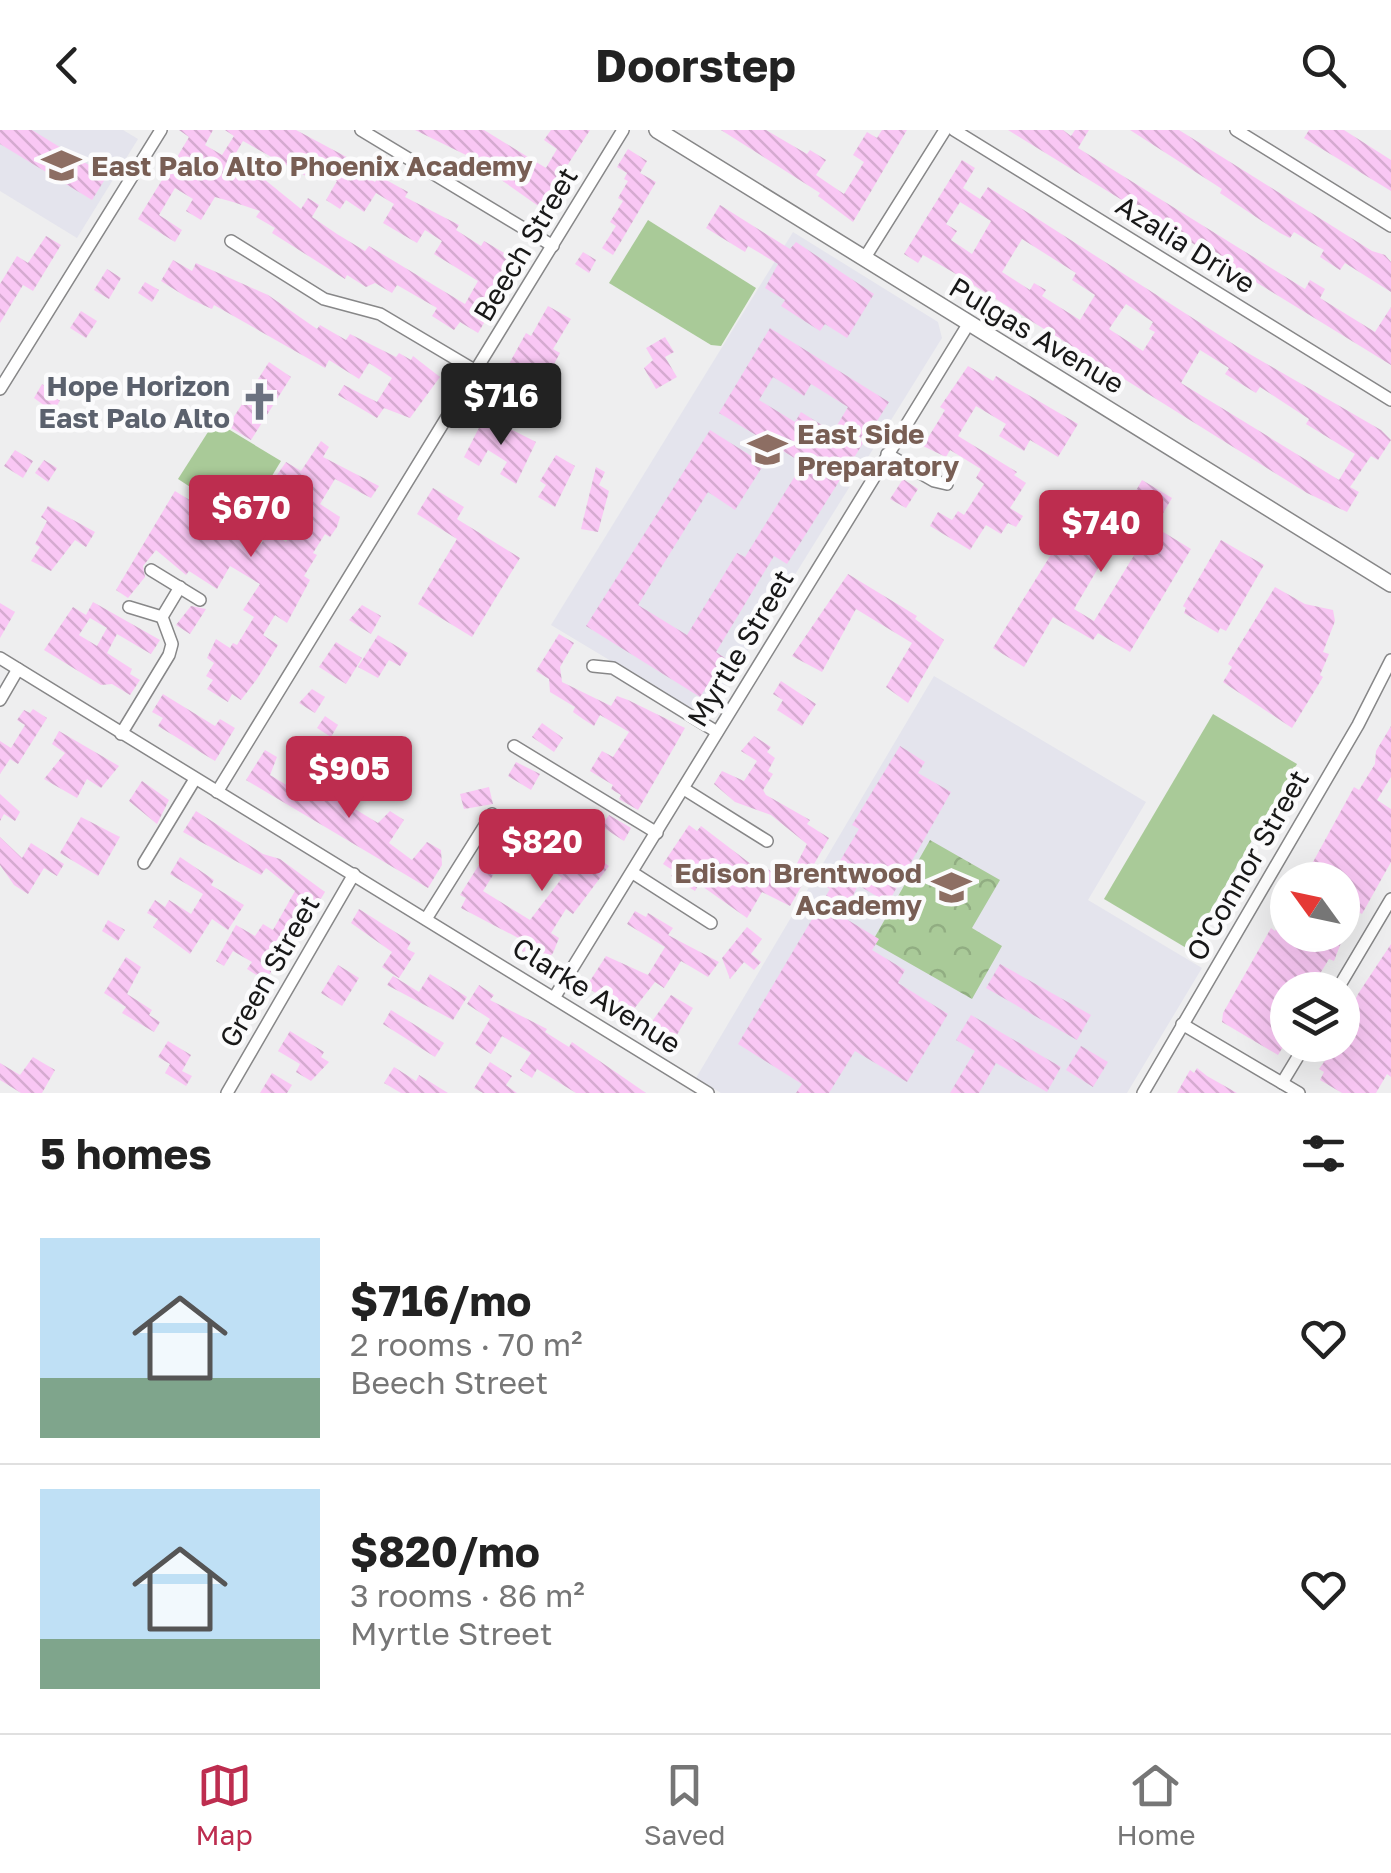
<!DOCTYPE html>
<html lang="en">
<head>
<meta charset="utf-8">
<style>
	:root { --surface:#fff; --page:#f2f2f2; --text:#222; --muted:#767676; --line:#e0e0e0; --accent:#bd2d4f }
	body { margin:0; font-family:"Golos Text",sans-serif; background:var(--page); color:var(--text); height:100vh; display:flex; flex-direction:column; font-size:38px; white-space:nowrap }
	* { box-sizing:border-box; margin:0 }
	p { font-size:32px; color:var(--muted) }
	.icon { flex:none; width:55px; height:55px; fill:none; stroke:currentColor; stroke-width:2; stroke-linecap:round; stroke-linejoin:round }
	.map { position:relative; height:963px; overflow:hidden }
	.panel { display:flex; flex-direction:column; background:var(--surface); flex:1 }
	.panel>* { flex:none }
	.needle { width:65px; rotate:303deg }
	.buttons { position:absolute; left:1270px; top:732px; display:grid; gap:20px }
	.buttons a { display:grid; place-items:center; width:90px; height:90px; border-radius:50%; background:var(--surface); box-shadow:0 10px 40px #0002; font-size:50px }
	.price { position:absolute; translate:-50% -85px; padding:0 22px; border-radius:10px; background:var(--accent); color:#fff; font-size:32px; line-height:65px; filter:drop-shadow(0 2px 5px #0008) }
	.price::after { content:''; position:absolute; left:50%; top:60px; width:30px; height:22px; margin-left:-15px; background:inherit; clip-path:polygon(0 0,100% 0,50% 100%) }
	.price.current { background:#222; color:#fff }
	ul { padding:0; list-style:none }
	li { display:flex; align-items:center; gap:30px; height:250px; padding:0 40px }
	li+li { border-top:2px solid var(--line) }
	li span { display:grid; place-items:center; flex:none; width:280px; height:200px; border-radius:0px; color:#555 }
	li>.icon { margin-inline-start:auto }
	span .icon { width:120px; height:120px; fill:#fffc; stroke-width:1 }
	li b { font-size:42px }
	h2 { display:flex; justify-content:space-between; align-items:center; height:120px; padding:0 40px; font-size:42px }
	header { display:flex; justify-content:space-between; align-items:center; height:130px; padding:0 40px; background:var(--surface); font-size:45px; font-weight:700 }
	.menu { display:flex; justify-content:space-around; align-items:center; height:140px; border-top:2px solid var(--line); background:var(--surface); font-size:28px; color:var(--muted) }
	.menu a { display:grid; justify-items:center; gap:5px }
	.menu .current { color:var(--accent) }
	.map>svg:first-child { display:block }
	.built { fill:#e4e4ed }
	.park { fill:url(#park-crowns) }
	.pitch { fill:#a9ca98 }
	.building { fill:url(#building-back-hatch); fill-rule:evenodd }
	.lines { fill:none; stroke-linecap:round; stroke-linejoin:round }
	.minor-casing { stroke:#878788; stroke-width:14 }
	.tertiary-casing { stroke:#878788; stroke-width:18 }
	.minor { stroke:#fff; stroke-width:11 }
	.tertiary { stroke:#fff; stroke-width:15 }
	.labels { text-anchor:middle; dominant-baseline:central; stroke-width:9; stroke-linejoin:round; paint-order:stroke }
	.education-label { font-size:28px; font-weight:bold; fill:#785e54; stroke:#fbfbfc; text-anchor:start }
	.street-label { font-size:28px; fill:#181818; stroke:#fbfbfc }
	.worship-label { font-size:28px; font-weight:bold; fill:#5b616d; stroke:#fbfbfc; text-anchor:end }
</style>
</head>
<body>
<header><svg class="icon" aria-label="back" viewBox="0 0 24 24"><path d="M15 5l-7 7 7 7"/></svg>Doorstep<svg class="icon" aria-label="search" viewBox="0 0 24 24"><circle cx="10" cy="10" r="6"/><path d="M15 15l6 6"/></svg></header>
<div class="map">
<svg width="1391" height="963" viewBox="0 0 1391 963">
	<defs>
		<pattern id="park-crowns" width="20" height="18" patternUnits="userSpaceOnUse" patternTransform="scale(2.5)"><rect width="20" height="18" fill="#a9ca98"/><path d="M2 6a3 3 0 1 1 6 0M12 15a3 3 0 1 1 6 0" fill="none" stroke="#91ad82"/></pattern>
		<pattern id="building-back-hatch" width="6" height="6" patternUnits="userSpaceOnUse" patternTransform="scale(2.5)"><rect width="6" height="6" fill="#f9c7f4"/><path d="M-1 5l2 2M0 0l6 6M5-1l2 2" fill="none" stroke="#d5aad0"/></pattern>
	</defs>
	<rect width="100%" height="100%" fill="#eeeeef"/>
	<!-- built -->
	<g class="built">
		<polygon points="0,0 123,0 138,9 77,108 0,61"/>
		<polygon points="793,102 938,192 942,208 706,588 551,495"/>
		<polygon points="934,546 1146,672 1088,770 1202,838 1127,963 721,963 696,948"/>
	</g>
	<!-- park -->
	<polygon class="park" points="930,710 1000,750 972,798 1002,816 972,869 872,812"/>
	<!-- pitch -->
	<g class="pitch">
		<polygon points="648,90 756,158 721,216 711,215 609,153"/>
		<polygon points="215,291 281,331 244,392 178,349"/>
		<polygon points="1213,584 1297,634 1188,819 1104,769"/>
	</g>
	<!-- building -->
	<g class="building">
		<polygon points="0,0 32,0 107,46 92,70 0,14"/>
		<path d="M179 0H213L205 15 222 25 234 6 225 0H296L354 31 351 37 375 52 379 46 408 62 405 67 459 95 456 100 481 116 484 111 516 130 500 157 494 153 478 182 487 188 478 203 460 192 454 200 432 186 437 178 397 155 392 163 375 153 366 157 347 145 345 149 272 103 275 98 256 87 260 81 233 72 215 67 201 90 186 81 193 69 175 58 159 85 182 100 175 112 138 89 162 50 157 47 170 25 176 29 189 7ZM243 11 313 50 319 40 337 51 326 70 340 79 346 70 364 82 376 63 394 74 383 93 417 113 425 100 442 111 434 124 478 151 465 174 369 116 365 121 337 104 312 87 319 75 308 68 301 79 259 45 227 38Z"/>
		<polygon points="415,0 484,0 546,38 557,19 544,10 551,0 590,0 556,53 562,56 544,80 490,42 488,46 463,30 466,25"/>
		<polygon points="721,0 766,0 807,24 810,20 826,30 816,45 844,64 864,32 853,25 867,2 877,8 882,0 907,0 853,92 818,66 820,63"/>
		<polygon points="1008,0 1063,0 1071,6 1075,0 1089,0 1078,18 1305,159 1310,150 1325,159 1320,168 1375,202 1391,177 1391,235"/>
		<polygon points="1130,0 1179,0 1372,121 1385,125 1391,132 1391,162 1345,133 1340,140 1320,127 1324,120 1294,102 1290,108 1280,103 1220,63 1222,59"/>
		<polygon points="1309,0 1344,0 1391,30 1391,61 1304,8"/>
		<polygon points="628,19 647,31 640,43 656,52 613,125 602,118 616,96 610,92 623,71 618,68 628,51 624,49 627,43 617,37"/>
		<path d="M962 30 975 38 963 58 980 69 988 57 1241 219 1381 300 1391 310 1378 330 1371 326 1350 357 1359 362 1347 382 1307 363 951 141 923 125 918 133 904 124ZM960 72 991 91 972 124 951 110 957 101 946 94ZM1022 109 1076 143 1072 150 1095 165 1080 190 1042 166 1046 160 1034 153 1030 160 1002 142ZM1126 174 1153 192 1149 199 1155 202 1143 221 1109 199ZM1200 220 1229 238 1225 244 1256 263 1260 257 1309 289 1306 294 1355 324 1339 350 1181 253Z"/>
		<polygon points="720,75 790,119 796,112 874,164 847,208 825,194 820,201 781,176 785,170 765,158 778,134 748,116 745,122 706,98"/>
		<polygon points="46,106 61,115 33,161 23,155 0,193 0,154 17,126 28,133"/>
		<polygon points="583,122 596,130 589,143 575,134"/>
		<polygon points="173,130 192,141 196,133 268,165 317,199 320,195 346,210 350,204 396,227 399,223 411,230 413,226 440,247 410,288 384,278 377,288 338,265 344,255 377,272 392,248 369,233 359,249 329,230 325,238 214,175 212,179 188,168 161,151"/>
		<polygon points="107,139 121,148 109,169 94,160"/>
		<polygon points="145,152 159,160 152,172 138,163"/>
		<polygon points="548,176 571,189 553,219 560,223 548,245 528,236 516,256 502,248 504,243 526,203 531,206"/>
		<polygon points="81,181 97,191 86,208 70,198"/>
		<path d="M770 198 889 272 787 434 774 426 716 522 725 528 700 567 586 496 710 300 764 334 735 380 708 362 638 475 687 505 737 423 745 427 803 333 719 283ZM773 247 804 266 811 254 848 277 833 302 801 282 795 292 759 270Z"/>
		<polygon points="665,207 674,222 665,227 677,247 656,259 644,238 653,230 646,218"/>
		<polygon points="269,232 291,247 251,310 228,296"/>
		<polygon points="968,236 993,251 996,246 1078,294 1058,327 1030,310 1024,321 999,306 1006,294 976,276 958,306 1017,342 1014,345 1026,353 1010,378 1023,386 1016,397 1008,393 1001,404 986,395 970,420 930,396 938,382 952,390 958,381 964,385 984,354 976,348 981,339 950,320 946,327 923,316 945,280 940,277"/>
		<polygon points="42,254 53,261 58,254 67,259 53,282 34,268"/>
		<polygon points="485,286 536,312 516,354 500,344 507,332 488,320 479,336 464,327"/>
		<polygon points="321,311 329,317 323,327 379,356 371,368 335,349 320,374 340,387 337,397 330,407 325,404 313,423 317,425 304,446 310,450 287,493 275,485 263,505 278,515 257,549 241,570 232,564 228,572 207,559 213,550 206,546 214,533 207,528 216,509 230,518 233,513 237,515 254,487 243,480 260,454 230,436 217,459 189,441 186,445 156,420 143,436 145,447 128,468 116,460 175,361 261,414 269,401 286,412 301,389 271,371 265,380 256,375 286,332 301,341"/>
		<polygon points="15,320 33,331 23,348 4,336"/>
		<polygon points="556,325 575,336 555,377 538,367 546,355 540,351"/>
		<polygon points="44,330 57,338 48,352 35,343"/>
		<polygon points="596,337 605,342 599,355 609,361 598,402 581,399"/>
		<polygon points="903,349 918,359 906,378 890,369"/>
		<path d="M1142 350 1172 368 1155 397 1191 419 1130 522 1098 503 1093 510 1053 487 1024 537 993 518 1091 360 1125 380ZM1126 391 1147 404 1094 491 1074 479Z"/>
		<polygon points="433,358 464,377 457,389 520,428 472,507 418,474 457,409 417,384"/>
		<polygon points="48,376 95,402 86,417 75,410 51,441 31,431 40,417 35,414 47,391 41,387"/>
		<polygon points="1221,410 1264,435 1226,501 1220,498 1218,503 1184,483 1186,478 1183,476"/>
		<polygon points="848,444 917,486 915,489 944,510 908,573 886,557 912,513 856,479 822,542 792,526"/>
		<polygon points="1275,457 1305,474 1333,480 1335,491 1323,522 1329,524 1320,545 1323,547 1292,598 1223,552 1232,537 1228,534"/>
		<path d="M93 472 160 510 151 524 117 504 107 523 132 539 130 544 140 550 130 565 112 554 101 555 44 520 73 477 86 485ZM90 488 107 498 97 516 79 505Z"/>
		<polygon points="0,473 15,482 0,508"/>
		<polygon points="362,475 381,486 371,504 349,490"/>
		<polygon points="191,476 206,479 190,504 176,495"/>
		<polygon points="559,504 574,513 560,537 562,552 611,576 617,566 628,570 685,598 638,680 619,669 621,665 611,659 613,655 590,641 602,621 613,627 629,602 600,585 594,596 583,589 573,582 575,577 550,562 549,549 536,541"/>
		<polygon points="378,505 408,523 400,536 389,530 378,548 358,537"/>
		<polygon points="336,512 362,528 346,554 319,537"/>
		<polygon points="781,551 816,574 802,596 777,580 783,570 773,564"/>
		<polygon points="312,559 325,567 315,583 299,573"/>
		<polygon points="163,564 215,596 220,589 235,598 215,631 158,596 163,588 152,582"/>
		<polygon points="33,579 47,588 18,634 10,629 0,644 0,611 11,618 25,595 17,590 24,580 30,583"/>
		<polygon points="325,586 338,595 331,607 317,598"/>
		<polygon points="542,593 563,608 554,622 532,607"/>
		<polygon points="1391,596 1391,647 1377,670 1391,679 1391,732 1362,784 1358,782 1344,805 1334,831 1329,829 1310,860 1288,860 1288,909 1278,925 1222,892 1223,883 1271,798 1275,801 1288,781 1288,805 1342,805 1342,750 1310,750 1313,746 1307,743 1354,657 1359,660 1375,634 1376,621"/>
		<polygon points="59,601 119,636 101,658 87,649 77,668 44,649 65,623 52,614"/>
		<polygon points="754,606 771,617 767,622 775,628 768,641 773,644 763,660 766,665 810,690 807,694 829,708 790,776 762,762 747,788 699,754 695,761 671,746 674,741 663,734 689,695 697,701 701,696 760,741 763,736 785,750 790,747 807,714 771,685 735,672 714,654 722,641 744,651 757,631 741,621"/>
		<polygon points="900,616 925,632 918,643 951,662 888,773 858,755 843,787 879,809 872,820 905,840 898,853 948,884 907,952 855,921 829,963 796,963 802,954 738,914 830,759 825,756 859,699 852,695"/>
		<polygon points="265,620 277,627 270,645 288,656 293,648 310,659 313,654 322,659 324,655 340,665 349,652 361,660 350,676 378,693 390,681 404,690 389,713 412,730 427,712 441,720 442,735 428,758 246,650"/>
		<polygon points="516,632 540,644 531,660 508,646"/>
		<polygon points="142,651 169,670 157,694 129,671"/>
		<polygon points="489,657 493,674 464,679 460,664"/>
		<polygon points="0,664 20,682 15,691 4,684 0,691"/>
		<polygon points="525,680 531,707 516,711 508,684"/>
		<polygon points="196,681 263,724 280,729 325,762 314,780 307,776 266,851 247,839 252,832 233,821 224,836 216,831 236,795 255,806 263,794 273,800 295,761 266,738 261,745 183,702"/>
		<polygon points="577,682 593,692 579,715 609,736 573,784 566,779 551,803 559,808 553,823 543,834 519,819 524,811 461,778 466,768 460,765 480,733 495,742 483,761 530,790 562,748 540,731 546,722 556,723"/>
		<polygon points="609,685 631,698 624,711 601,696"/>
		<polygon points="81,687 120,707 98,746 60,723"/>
		<polygon points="0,707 22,728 31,713 64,734 57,746 44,738 28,764 14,755 0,735"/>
		<polygon points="180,727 214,750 211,755 244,775 228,800 212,789 190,824 153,797 158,789 147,783 155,770 165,777 169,770 191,784 203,764 170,744"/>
		<polygon points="359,779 411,812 407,819 415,823 399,848 382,837 392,822 351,793"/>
		<polygon points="635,781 646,787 648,783 673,798 668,805 719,832 708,847 681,831 664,858 655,852 630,884 586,857 606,826 648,845 665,817 627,794"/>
		<polygon points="108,790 125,800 118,811 102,801"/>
		<polygon points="747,797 762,809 751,824 761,832 754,840 744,832 730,849 722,828"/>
		<polygon points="1391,814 1391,947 1387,944 1376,963 1342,963 1320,950 1324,942 1319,939 1336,915 1342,915 1342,896 1358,864"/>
		<polygon points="126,827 141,837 127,864 152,880 149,885 160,892 154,902 122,883 126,877 104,863"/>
		<polygon points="1000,834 1091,885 1077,910 986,858"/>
		<polygon points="338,835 359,848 342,876 321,863"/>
		<polygon points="430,844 467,867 453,890 387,855 393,846 419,862"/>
		<polygon points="479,855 494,865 490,870 547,899 545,902 569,917 572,912 646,963 576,963 537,939 532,948 520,940 531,923 502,906 491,924 475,914 490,889 467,874"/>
		<polygon points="671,865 693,878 675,908 648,897"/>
		<polygon points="391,880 444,913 435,927 383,894"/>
		<polygon points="971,885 1061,937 1047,962 996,933 979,963 950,963 975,921 956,910"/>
		<polygon points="290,901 324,922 321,927 329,932 311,951 296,942 300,934 278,921"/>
		<polygon points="168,911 191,925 182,941 192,946 186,956 165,943 170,934 158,927"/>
		<polygon points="1081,916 1108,932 1093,957 1066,940"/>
		<polygon points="33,927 55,940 42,963 21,963 0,950 0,933 20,945"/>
		<polygon points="490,932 512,946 506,955 517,963 483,963 474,958"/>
		<polygon points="394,937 416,951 419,945 448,963 401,963 384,953"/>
		<polygon points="1197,938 1207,946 1237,963 1177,963 1190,940 1194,943"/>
		<polygon points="272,943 292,955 287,963 260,963"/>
	</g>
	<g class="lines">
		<defs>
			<g id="minor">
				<polyline points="361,0 553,116"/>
				<polyline points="954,0 1391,270"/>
				<polyline points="1236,0 1391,96"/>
				<polyline points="231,111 324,169 380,184 476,241"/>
				<polyline points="864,129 945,0"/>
				<polyline points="0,259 161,0"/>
				<polyline points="887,324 934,351 947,354"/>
				<polyline points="151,440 200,470"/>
				<polyline points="129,477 162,487"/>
				<polyline points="0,528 708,963"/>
				<polyline points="593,536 613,538 717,602"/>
				<polyline points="0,570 18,539"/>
				<polyline points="121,604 169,525 172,514 162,487 180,457"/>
				<polyline points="514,616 657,703"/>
				<polyline points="684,659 767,711"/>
				<polyline points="217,662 623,0"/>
				<polyline points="144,733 195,649"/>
				<polyline points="633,743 711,793"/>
				<polyline points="426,789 492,684"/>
				<polyline points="1337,860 1391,769"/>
				<polyline points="554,868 969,193"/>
				<polyline points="1182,894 1299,963"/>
				<polyline points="1282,953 1305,915"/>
				<polyline points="227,963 354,744"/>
				<polyline points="1143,963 1358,595 1391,530"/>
			</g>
			<polyline id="tertiary" points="657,0 1391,454"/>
		</defs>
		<!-- minor casing -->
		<use href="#minor" class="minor-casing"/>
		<!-- tertiary casing -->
		<use href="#tertiary" class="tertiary-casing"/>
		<!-- minor -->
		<use href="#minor" class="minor"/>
		<!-- tertiary -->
		<use href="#tertiary" class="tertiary"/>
	</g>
	<!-- icons -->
	<defs>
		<symbol id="school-bare" viewBox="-9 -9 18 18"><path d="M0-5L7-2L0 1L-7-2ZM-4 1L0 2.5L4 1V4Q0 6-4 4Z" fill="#8d6e63" stroke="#fbfbfc" stroke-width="2.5" paint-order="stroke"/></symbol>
		<symbol id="church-bare" viewBox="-9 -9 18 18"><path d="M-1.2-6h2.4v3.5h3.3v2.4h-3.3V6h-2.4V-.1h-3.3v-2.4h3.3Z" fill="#6b7280" stroke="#fbfbfc" stroke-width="2.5" paint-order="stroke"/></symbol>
	</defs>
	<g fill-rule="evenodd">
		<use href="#school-bare" x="34" y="8" width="55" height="55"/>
		<use href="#church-bare" x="232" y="244" width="55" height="55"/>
		<use href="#school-bare" x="740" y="292" width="55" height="55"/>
		<use href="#school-bare" x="924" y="730" width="55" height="55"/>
	</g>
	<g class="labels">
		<!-- education labels -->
		<g class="education-label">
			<text x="91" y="35">East Palo Alto Phoenix Academy</text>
			<text x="797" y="303">East Side<tspan x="797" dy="32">Preparatory</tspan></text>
			<text x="922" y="742" text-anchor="end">Edison Brentwood<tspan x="922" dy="32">Academy</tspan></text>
		</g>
		<!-- street labels -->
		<g class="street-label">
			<text transform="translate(525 114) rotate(-59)">Beech Street</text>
			<text transform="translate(1186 114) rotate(32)">Azalia Drive</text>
			<text transform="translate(1037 205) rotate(31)">Pulgas Avenue</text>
			<text transform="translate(740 518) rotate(-59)">Myrtle Street</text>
			<text transform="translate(1247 735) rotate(-60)">O'Connor Street</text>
			<text transform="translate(269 841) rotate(-60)">Green Street</text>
			<text transform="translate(597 865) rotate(32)">Clarke Avenue</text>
		</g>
		<!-- worship labels -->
		<g class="worship-label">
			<text x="230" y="255">Hope Horizon<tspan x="230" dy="32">East Palo Alto</tspan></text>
		</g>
	</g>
</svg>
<div class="buttons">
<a><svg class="needle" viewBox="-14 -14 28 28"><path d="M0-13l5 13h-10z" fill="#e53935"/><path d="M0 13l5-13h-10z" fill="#767676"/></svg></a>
<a><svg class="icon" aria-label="layers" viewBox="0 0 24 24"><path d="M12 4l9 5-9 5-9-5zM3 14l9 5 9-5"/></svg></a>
</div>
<b class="price current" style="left:501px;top:318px">$716</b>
<b class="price" style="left:251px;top:430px">$670</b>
<b class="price" style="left:1101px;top:445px">$740</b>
<b class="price" style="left:349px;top:691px">$905</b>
<b class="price" style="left:542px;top:764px">$820</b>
</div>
<section class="panel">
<h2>5 homes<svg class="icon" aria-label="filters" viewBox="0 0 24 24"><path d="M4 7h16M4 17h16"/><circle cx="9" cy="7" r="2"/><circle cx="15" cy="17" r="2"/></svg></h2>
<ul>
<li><span style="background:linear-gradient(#bfe0f5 70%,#7fa58c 0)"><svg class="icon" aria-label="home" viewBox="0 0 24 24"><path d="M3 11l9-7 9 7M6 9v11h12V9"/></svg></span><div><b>$716/mo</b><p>2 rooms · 70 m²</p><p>Beech Street</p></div><svg class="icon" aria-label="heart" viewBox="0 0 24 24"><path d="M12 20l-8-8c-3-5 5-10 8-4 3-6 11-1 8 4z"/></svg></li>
<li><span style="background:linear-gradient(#bfe0f5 75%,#7fa58c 0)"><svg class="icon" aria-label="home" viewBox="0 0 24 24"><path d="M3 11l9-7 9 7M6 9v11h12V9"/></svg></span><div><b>$820/mo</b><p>3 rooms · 86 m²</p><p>Myrtle Street</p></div><svg class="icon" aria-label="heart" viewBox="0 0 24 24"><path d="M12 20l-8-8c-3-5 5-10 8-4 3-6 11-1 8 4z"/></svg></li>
</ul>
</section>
<nav class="menu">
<a class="current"><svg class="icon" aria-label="map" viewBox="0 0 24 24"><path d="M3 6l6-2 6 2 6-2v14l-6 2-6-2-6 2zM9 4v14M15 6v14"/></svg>Map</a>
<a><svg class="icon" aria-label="saved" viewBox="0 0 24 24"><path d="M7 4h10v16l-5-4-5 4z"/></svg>Saved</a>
<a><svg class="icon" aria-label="home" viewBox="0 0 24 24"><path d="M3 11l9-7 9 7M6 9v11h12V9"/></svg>Home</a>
</nav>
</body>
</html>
